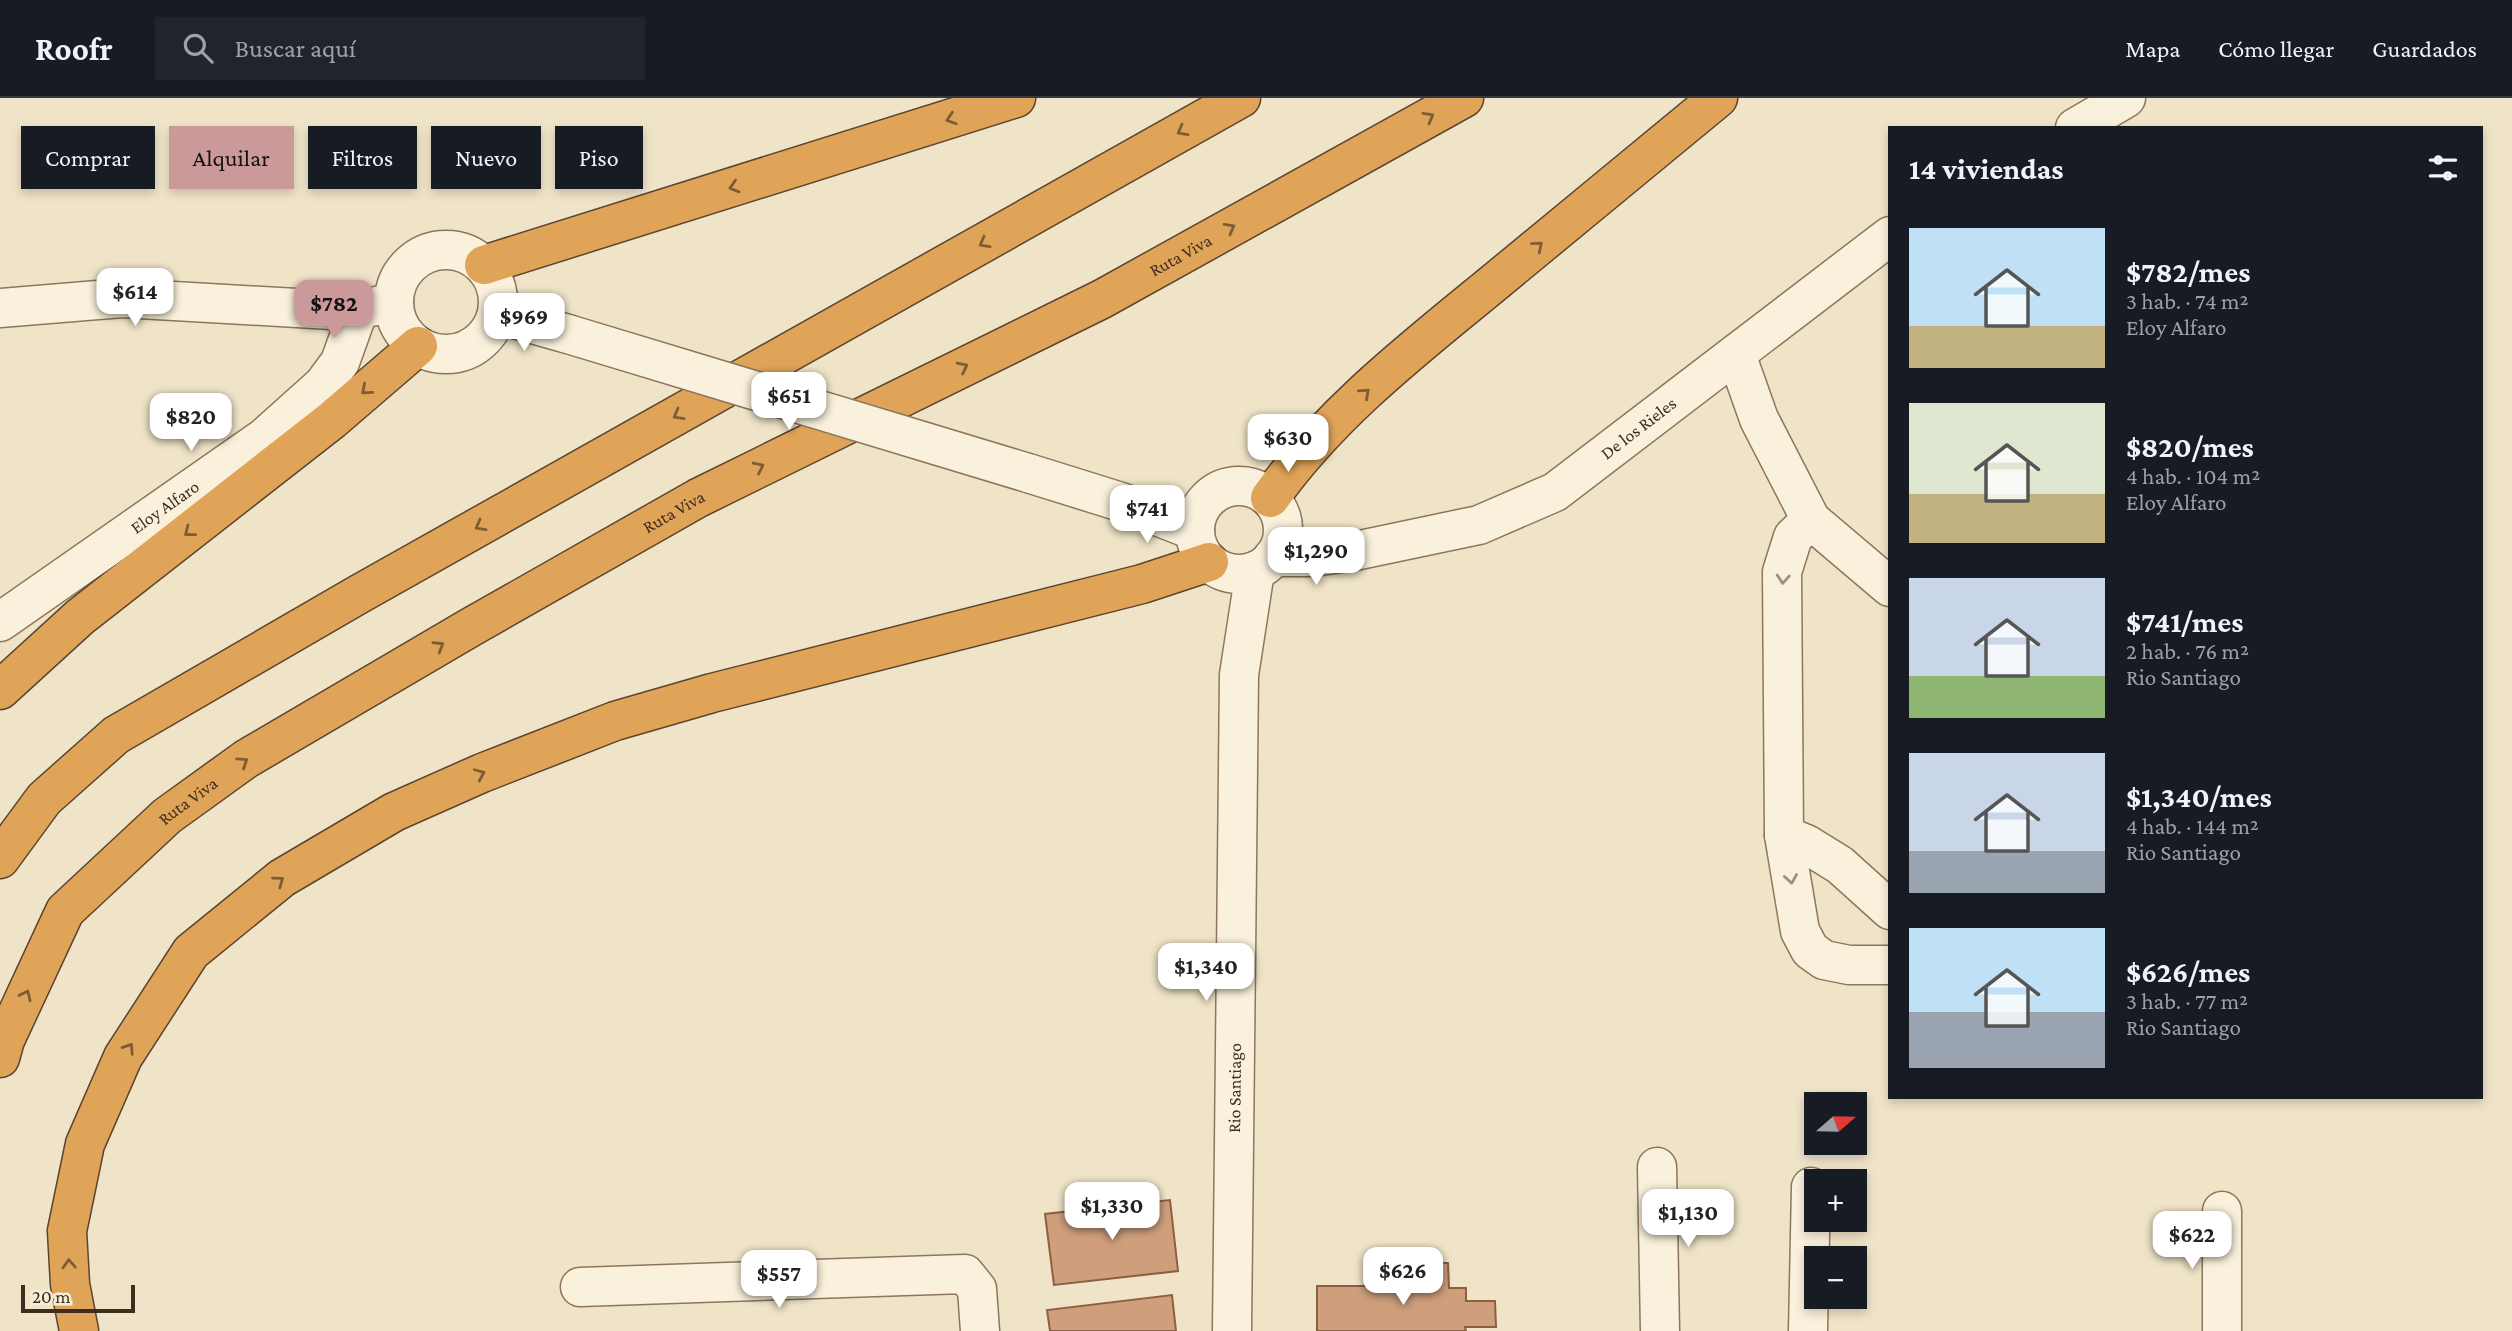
<!DOCTYPE html>
<html lang="es">
<head>
<meta charset="utf-8">
<style>
	:root { --surface:#171b24; --page:#20242c; --text:#f1f3f6; --muted:#9ea1a6; --line:#363941; --accent:#cc999b }
	body { margin:0; font-family:"Crimson Pro",serif; background:var(--page); color:var(--text); height:100vh; display:flex; flex-direction:column; font-size:26px; white-space:nowrap }
	* { box-sizing:border-box; margin:0 }
	p { font-size:23px; color:var(--muted) }
	.icon { flex:none; width:38px; height:38px; fill:none; stroke:currentColor; stroke-width:2; stroke-linecap:round; stroke-linejoin:round }
	.map { position:relative; flex:1; overflow:hidden }
	.sheet { position:absolute; left:1888px; top:28px; width:595px; height:973px; display:flex; flex-direction:column; background:var(--surface); border-radius:0px; box-shadow:0 4px 10px #0003 }
	.sheet>* { flex:none }
	.guide { position:absolute; left:21px; top:28px; width:665px; height:63px; display:flex; gap:14px }
	.needle { width:46px; rotate:70deg }
	.tools { position:absolute; left:1804px; top:994px; display:grid; gap:14px }
	.tools a { display:grid; place-items:center; width:63px; height:63px; border-radius:0px; background:var(--surface); box-shadow:0 4px 10px #0003; font-size:35px }
	.scale { position:absolute; left:21px; bottom:18px; width:114px; box-sizing:border-box; padding-left:7px; border:4px solid #3d2e20; border-top:0; font-size:19px; line-height:24px; white-space:nowrap; color:#3d2e20; -webkit-text-stroke:5px #f7eed8; paint-order:stroke }
	.price { position:absolute; translate:-50% -60px; padding:0 16px; border-radius:14px; background:#fff; color:#222; font-size:23px; line-height:46px; filter:drop-shadow(0 2px 4px #0008) }
	.price::after { content:''; position:absolute; left:50%; top:42px; width:21px; height:16px; margin-left:-10px; background:inherit; clip-path:polygon(0 0,100% 0,50% 100%) }
	.price.current { background:var(--accent); color:#111 }
	ul { padding:0; list-style:none }
	li { display:flex; align-items:center; gap:21px; height:175px; padding:0 21px }
	li span { display:grid; place-items:center; flex:none; width:196px; height:140px; border-radius:0px; color:#555 }
	li>.icon { margin-inline-start:auto }
	span .icon { width:84px; height:84px; fill:#fffc; stroke-width:1 }
	li b { font-size:30px }
	h2 { display:flex; justify-content:space-between; align-items:center; height:84px; padding:0 21px; font-size:30px }
	.pill { padding:0 24px; border-radius:0px; background:var(--surface); box-shadow:0 4px 10px #0003; font-size:24px; line-height:63px }
	.pill.current { background:var(--accent); color:#111 }
	header { display:flex; align-items:center; gap:42px; box-sizing:border-box; height:98px; padding:0 35px; background:var(--surface); border-bottom:2px solid var(--line) }
	header strong { font-size:33px }
	nav { display:flex; gap:38px; margin-inline-start:auto; font-size:24px }
	.search { width:490px; height:63px; background:var(--page); display:flex; align-items:center; gap:18px; box-sizing:border-box; padding:0 24px; border-radius:0px; color:var(--muted); font-size:26px }
	.map>svg:first-child { display:block }
	.building { fill:#cf9f7d; stroke:#8d5f41; stroke-width:2 }
	.lines { fill:none; stroke-linecap:round; stroke-linejoin:round }
	.minor-casing { stroke:#8d765c; stroke-width:41 }
	.highway-casing { stroke:#5b4430; stroke-width:41 }
	.minor { stroke:#faf1dc; stroke-width:38 }
	.highway { stroke:#e0a458; stroke-width:38 }
	.minor-bridge-casing { stroke:#8d765c; stroke-width:41; stroke-linecap:butt }
	.minor-bridge { stroke:#faf1dc; stroke-width:38 }
	.oneway { stroke:#7e5d36 }
	.oneway2 { stroke:#9c907e }
	.labels { text-anchor:middle; dominant-baseline:central; stroke-width:6; stroke-linejoin:round; paint-order:stroke }
	.street-label { font-size:18px; fill:#3d2e20; stroke:#f7eed8 }
</style>
</head>
<body>
<header>
<strong>Roofr</strong>
<div class="search"><svg class="icon" aria-label="search" viewBox="0 0 24 24"><circle cx="10" cy="10" r="6"/><path d="M15 15l6 6"/></svg>Buscar aquí</div>
<nav><a>Mapa</a><a>Cómo llegar</a><a>Guardados</a></nav>
</header>
<div class="map">
<svg width="2512" height="1233" viewBox="0 0 2512 1233">
	<rect width="100%" height="100%" fill="#f0e4c8"/>
	<!-- building -->
	<g class="building">
		<polygon points="1170,1102 1178,1173 1054,1187 1045,1116"/>
		<polygon points="1424,1165 1448,1165 1449,1190 1466,1190 1466,1203 1495,1203 1496,1229 1465,1229 1466,1233 1317,1233 1317,1188 1424,1188"/>
		<polygon points="1172,1197 1176,1233 1050,1233 1047,1212"/>
	</g>
	<g class="lines">
		<defs>
			<g id="minor">
				<polyline points="2075,30 2126,0"/>
				<circle cx="446" cy="204" r="52"/>
				<polyline points="0,210 122,200 331,212 359,211 394,205"/>
				<polyline points="497,216 568,236"/>
				<polyline points="1736,256 1759,321 1811,422 1890,489"/>
				<polyline points="1028,375 1121,404 1195,433"/>
				<circle cx="1239" cy="432" r="44"/>
				<polyline points="1811,422 1793,439 1782,474 1784,737 1800,833 1810,852 1824,862 1849,867 1890,867"/>
				<path id="s1" d="M1273 459H1314L1355 453 1479 427 1555 394 1890 138"/>
				<path id="s2" d="M0 524 265 339 323 287 340 264 359 211"/>
				<polyline points="1784,737 1806,746 1840,767 1890,812"/>
				<polyline points="1657,1069 1660,1233"/>
				<polyline points="2222,1113 2222,1233"/>
				<polyline points="580,1189 965,1176 977,1191 980,1233"/>
				<path id="s3" d="M1232 1233 1239 577 1255 473"/>
				<polyline points="1808,1233 1811,1089"/>
			</g>
			<g id="highway">
				<polyline points="484,167 1016,0"/>
				<path d="M1270 400C1327 319 1408 255 1484 193 1562 129 1640 64 1718 0"/>
				<polyline points="0,592 80,519 332,322 418,248"/>
				<polyline points="0,761 44,701 116,637 361,495 1241,0"/>
				<path id="s4" d="M0 960 5 942 65 813 167 718 246 661 471 529 698 400 1102 201 1464 0"/>
				<polyline points="79,1233 70,1186 67,1133 85,1046 123,959 191,854 282,780 394,714 482,675 615,623 712,595 1142,486 1209,464"/>
			</g>
		</defs>
		<!-- minor casing -->
		<use href="#minor" class="minor-casing"/>
		<!-- highway casing -->
		<use href="#highway" class="highway-casing"/>
		<!-- minor -->
		<use href="#minor" class="minor"/>
		<!-- highway -->
		<use href="#highway" class="highway"/>
		<defs>
			<polyline id="minor-bridge" points="568,236 1028,375"/>
		</defs>
		<!-- minor-bridge casing -->
		<use href="#minor-bridge" class="minor-bridge-casing"/>
		<!-- minor-bridge -->
		<use href="#minor-bridge" class="minor-bridge"/>
	</g>
	<!-- one-way arrows -->
	<defs><path id="oneway-chevron" d="M-2-3.5L2.5 0L-2 3.5" fill="none" stroke-width="1.6" stroke-linecap="round" stroke-linejoin="round" transform="scale(1.75)"/></defs>
	<g class="oneway">
		<use href="#oneway-chevron" transform="translate(1429 19) rotate(-29)"/>
		<use href="#oneway-chevron" transform="translate(951 21) rotate(162)"/>
		<use href="#oneway-chevron" transform="translate(1182 33) rotate(151)"/>
		<use href="#oneway-chevron" transform="translate(734 89) rotate(163)"/>
		<use href="#oneway-chevron" transform="translate(1230 130) rotate(-29)"/>
		<use href="#oneway-chevron" transform="translate(984 145) rotate(151)"/>
		<use href="#oneway-chevron" transform="translate(1538 148) rotate(-40)"/>
		<use href="#oneway-chevron" transform="translate(963 269) rotate(-26)"/>
		<use href="#oneway-chevron" transform="translate(366 292) rotate(139)"/>
		<use href="#oneway-chevron" transform="translate(1365 295) rotate(-42)"/>
		<use href="#oneway-chevron" transform="translate(678 317) rotate(151)"/>
		<use href="#oneway-chevron" transform="translate(759 369) rotate(-26)"/>
		<use href="#oneway-chevron" transform="translate(480 428) rotate(151)"/>
		<use href="#oneway-chevron" transform="translate(189 434) rotate(142)"/>
		<use href="#oneway-chevron" transform="translate(439 548) rotate(-31)"/>
		<use href="#oneway-chevron" transform="translate(243 664) rotate(-34)"/>
		<use href="#oneway-chevron" transform="translate(480 676) rotate(-23)"/>
		<use href="#oneway-chevron" transform="translate(279 783) rotate(-36)"/>
		<use href="#oneway-chevron" transform="translate(26 897) rotate(-65)"/>
		<use href="#oneway-chevron" transform="translate(129 950) rotate(-57)"/>
		<use href="#oneway-chevron" transform="translate(69 1166) rotate(-93)"/>
	</g>
	<g class="oneway2">
		<use href="#oneway-chevron" transform="translate(1783 481) rotate(94)"/>
		<use href="#oneway-chevron" transform="translate(1791 781) rotate(81)"/>
	</g>
	<g class="labels">
		<!-- street labels -->
		<g class="street-label">
			<text stroke="none"><textPath href="#s4" startOffset="1460">Ruta Viva</textPath></text>
			<text stroke="none"><textPath href="#s1" startOffset="397">De los Rieles</textPath></text>
			<text stroke="none"><textPath href="#s2" startOffset="201">Eloy Alfaro</textPath></text>
			<text stroke="none"><textPath href="#s4" startOffset="892">Ruta Viva</textPath></text>
			<text stroke="none"><textPath href="#s4" startOffset="326">Ruta Viva</textPath></text>
			<text stroke="none"><textPath href="#s3" startOffset="243">Rio Santiago</textPath></text>
		</g>
	</g>
</svg>
<div class="tools">
<a><svg class="needle" viewBox="-14 -14 28 28"><path d="M0-13l5 13h-10z" fill="#e53935"/><path d="M0 13l5-13h-10z" fill="#9ea1a6"/></svg></a>
<a>+</a>
<a>−</a>
</div>
<div class="scale">20 m</div>
<b class="price" style="left:135px;top:230px">$614</b>
<b class="price current" style="left:334px;top:242px">$782</b>
<b class="price" style="left:524px;top:255px">$969</b>
<b class="price" style="left:789px;top:334px">$651</b>
<b class="price" style="left:191px;top:355px">$820</b>
<b class="price" style="left:1288px;top:376px">$630</b>
<b class="price" style="left:1147px;top:447px">$741</b>
<b class="price" style="left:1316px;top:489px">$1,290</b>
<b class="price" style="left:1206px;top:905px">$1,340</b>
<b class="price" style="left:1112px;top:1144px">$1,330</b>
<b class="price" style="left:1688px;top:1151px">$1,130</b>
<b class="price" style="left:2192px;top:1173px">$622</b>
<b class="price" style="left:1403px;top:1209px">$626</b>
<b class="price" style="left:779px;top:1212px">$557</b>
<div class="guide">
<a class="pill">Comprar</a>
<a class="pill current">Alquilar</a>
<a class="pill">Filtros</a>
<a class="pill">Nuevo</a>
<a class="pill">Piso</a>
</div>
<section class="sheet">
<h2>14 viviendas<svg class="icon" aria-label="filters" viewBox="0 0 24 24"><path d="M4 7h16M4 17h16"/><circle cx="9" cy="7" r="2"/><circle cx="15" cy="17" r="2"/></svg></h2>
<ul>
<li><span style="background:linear-gradient(#bfe0f5 70%,#c2b280 0)"><svg class="icon" aria-label="home" viewBox="0 0 24 24"><path d="M3 11l9-7 9 7M6 9v11h12V9"/></svg></span><div><b>$782/mes</b><p>3 hab. · 74 m²</p><p>Eloy Alfaro</p></div></li>
<li><span style="background:linear-gradient(#dfe7d0 65%,#c2b280 0)"><svg class="icon" aria-label="home" viewBox="0 0 24 24"><path d="M3 11l9-7 9 7M6 9v11h12V9"/></svg></span><div><b>$820/mes</b><p>4 hab. · 104 m²</p><p>Eloy Alfaro</p></div></li>
<li><span style="background:linear-gradient(#c9d6e8 70%,#8fb573 0)"><svg class="icon" aria-label="home" viewBox="0 0 24 24"><path d="M3 11l9-7 9 7M6 9v11h12V9"/></svg></span><div><b>$741/mes</b><p>2 hab. · 76 m²</p><p>Rio Santiago</p></div></li>
<li><span style="background:linear-gradient(#c9d6e8 70%,#9aa5b1 0)"><svg class="icon" aria-label="home" viewBox="0 0 24 24"><path d="M3 11l9-7 9 7M6 9v11h12V9"/></svg></span><div><b>$1,340/mes</b><p>4 hab. · 144 m²</p><p>Rio Santiago</p></div></li>
<li><span style="background:linear-gradient(#bfe0f5 60%,#9aa5b1 0)"><svg class="icon" aria-label="home" viewBox="0 0 24 24"><path d="M3 11l9-7 9 7M6 9v11h12V9"/></svg></span><div><b>$626/mes</b><p>3 hab. · 77 m²</p><p>Rio Santiago</p></div></li>
</ul>
</section>
</div>
</body>
</html>
